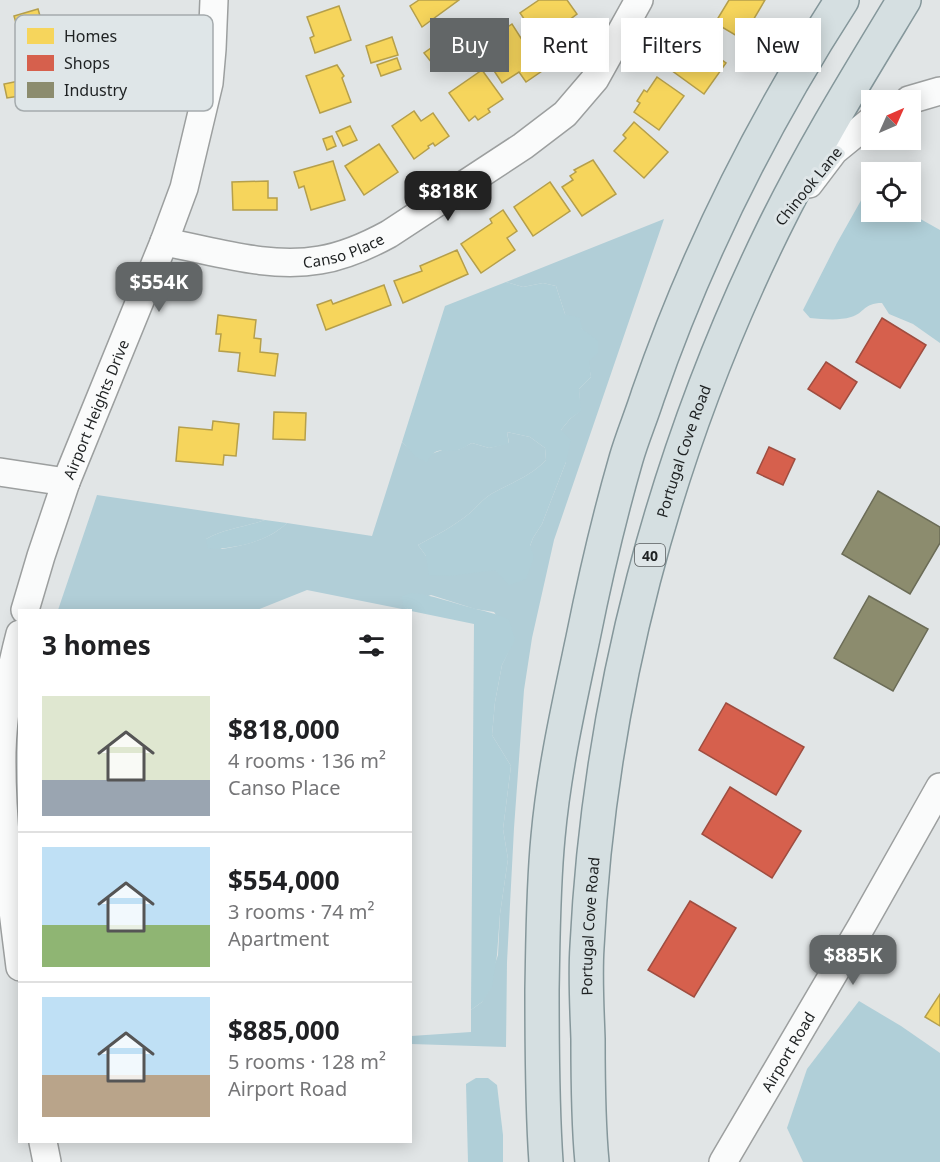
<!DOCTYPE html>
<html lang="en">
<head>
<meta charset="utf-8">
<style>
	:root { --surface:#fff; --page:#f6f6f6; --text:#202124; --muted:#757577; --line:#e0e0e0; --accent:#626667 }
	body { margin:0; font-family:"Noto Sans",sans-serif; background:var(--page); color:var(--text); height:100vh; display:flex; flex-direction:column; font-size:22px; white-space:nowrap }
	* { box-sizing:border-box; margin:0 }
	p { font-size:20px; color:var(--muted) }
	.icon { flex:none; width:33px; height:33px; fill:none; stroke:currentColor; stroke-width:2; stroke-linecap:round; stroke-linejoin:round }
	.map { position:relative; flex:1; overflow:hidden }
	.sheet { position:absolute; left:18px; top:609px; width:394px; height:534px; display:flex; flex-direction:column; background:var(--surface); border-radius:0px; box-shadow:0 3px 15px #0003 }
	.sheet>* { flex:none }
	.hud { position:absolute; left:430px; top:18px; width:418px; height:54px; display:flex; gap:12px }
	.needle { width:39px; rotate:45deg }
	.tools { position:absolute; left:861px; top:90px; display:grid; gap:12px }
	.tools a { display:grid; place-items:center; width:60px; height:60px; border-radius:0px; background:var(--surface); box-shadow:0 3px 15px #0003; font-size:30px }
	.price { position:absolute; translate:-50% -51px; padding:0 14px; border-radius:12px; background:var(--accent); color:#fff; font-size:20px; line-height:39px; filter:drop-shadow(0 2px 3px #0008) }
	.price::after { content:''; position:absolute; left:50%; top:36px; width:18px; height:14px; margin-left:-9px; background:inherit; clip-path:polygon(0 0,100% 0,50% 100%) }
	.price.selected { background:#222; color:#fff }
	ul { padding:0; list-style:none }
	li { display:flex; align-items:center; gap:18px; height:150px; padding:0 24px }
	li+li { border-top:2px solid var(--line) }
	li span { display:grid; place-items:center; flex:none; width:168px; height:120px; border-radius:0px; color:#555 }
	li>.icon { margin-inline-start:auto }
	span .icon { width:72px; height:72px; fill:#fffc; stroke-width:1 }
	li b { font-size:26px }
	h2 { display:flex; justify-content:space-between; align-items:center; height:72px; padding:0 24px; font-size:26px }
	.pill { padding:0 21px; border-radius:0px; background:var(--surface); box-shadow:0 3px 15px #0003; font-size:21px; line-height:54px }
	.pill.selected { background:var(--accent); color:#fff }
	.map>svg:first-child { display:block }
	.green { fill:#b1ced7 }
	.forest { fill:#b0cfd8 }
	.homes { fill:#f6d55c; stroke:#b59f4b; stroke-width:1.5 }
	.shops { fill:#d6604d; stroke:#9f4d40; stroke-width:1.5 }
	.industry { fill:#8c8c6e; stroke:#6b6c57; stroke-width:1.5 }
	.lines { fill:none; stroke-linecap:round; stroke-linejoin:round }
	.minor-casing { stroke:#9c9f9f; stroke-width:30 }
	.major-casing { stroke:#85979b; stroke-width:36 }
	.minor { stroke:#fafbfb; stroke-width:27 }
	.major { stroke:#d5dfe1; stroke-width:33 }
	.labels { text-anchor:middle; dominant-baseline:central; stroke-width:6; stroke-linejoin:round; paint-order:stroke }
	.shield { fill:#dfe6e8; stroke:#585c5d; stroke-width:1.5 }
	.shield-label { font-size:14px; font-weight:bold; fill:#1e2122 }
	.street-label { font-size:15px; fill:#1e2122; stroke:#dfe6e8 }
	.key { fill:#dfe6e8; stroke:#a5abad; stroke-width:1.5 }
	.key-label { font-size:16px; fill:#1e2122 }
</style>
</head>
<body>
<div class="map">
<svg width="940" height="1162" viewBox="0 0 940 1162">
	<rect width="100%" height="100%" fill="#e1e5e6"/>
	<!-- green -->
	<path class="green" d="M664 219 554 540 532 638 524 690 514 828 507 962 506 1047 411 1044V1036L471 1032V1010L482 1002 498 955 500 914 508 859 503 829 511 766 492 735 495 702 502 665 514 640 494 612 475 609 431 595 403 605 409 610H407L307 590 257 610H58L97 495 265 520C245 527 224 529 206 539L222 549C246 545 269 540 287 523L372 536 402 442 406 446 431 454 445 449 458 450 472 443 489 448 509 443 507 432 530 437 545 448 546 460C530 477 510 483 491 494 483 499 477 507 470 513 454 526 437 535 418 545L426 556 530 546 533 538 542 524 566 462 561 430 570 419 580 411 579 389 591 377 582 329 565 314 556 286 543 283 523 287 506 282Z"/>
	<!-- forest -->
	<g class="forest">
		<path d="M868 188 871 190 872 212H908L940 230V343L913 324 889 314 882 303C863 303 865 313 851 317 838 321 823 319 810 318L803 310 837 243Z"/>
		<path d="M506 282 523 287 543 283 556 286 565 314 580 318 582 329 598 341V353L589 361 591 377 579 389 581 411 570 419 561 430 571 440 566 462 542 524 533 538 530 546 534 557 526 579 509 585 495 570 449 576 429 575 426 556 418 545C437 535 454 526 470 513 477 507 483 499 491 494 510 483 530 477 546 460L545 448 530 437 507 432 509 444 489 448 472 443C468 445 463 449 458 450 444 453 437 444 427 462L416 457 402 442 445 306Z"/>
		<path d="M265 520 287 523C267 542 236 549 208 549L206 539C224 529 245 527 265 520Z"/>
		<path d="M412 593C433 595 452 603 473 608 486 612 497 613 509 620L515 640 502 665 495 702 492 735 511 766 503 829 508 859 500 914 497 955 492 987 482 1002 471 1010 474 624 411 611 403 606 402 596Z"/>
		<polygon points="859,1001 901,1026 940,1053 940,1162 803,1162 787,1128 807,1069"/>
		<polygon points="476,1078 488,1078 497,1085 503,1135 503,1162 468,1162 466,1084"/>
	</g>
	<!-- homes -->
	<g class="homes">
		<polygon points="419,0 459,0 422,27 410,6"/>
		<polygon points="539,0 567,0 577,14 540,42 520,13"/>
		<polygon points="729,0 765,0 742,39 715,23"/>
		<polygon points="339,6 351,40 315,53 310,38 314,36 307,17"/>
		<polygon points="38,9 45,33 21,40 14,16"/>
		<polygon points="507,23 509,26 512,24 542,71 526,82 519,72 502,83 479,48 496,37 492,33"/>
		<polygon points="392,37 398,55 371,63 366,46"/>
		<polygon points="693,39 726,63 704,94 671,70"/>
		<polygon points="431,48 439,59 432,63 424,53"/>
		<polygon points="397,58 401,69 381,76 377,65"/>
		<polygon points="337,65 344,76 342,78 351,102 320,113 306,76"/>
		<polygon points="482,70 503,99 488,109 490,112 478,120 475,116 469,121 449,93"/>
		<polygon points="657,77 684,96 659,130 634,112 640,103 637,101 644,90 647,92"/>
		<polygon points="24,80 26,95 7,98 4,84"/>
		<polygon points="414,111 421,121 433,113 449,136 435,146 433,143 428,146 429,148 414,159 392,126"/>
		<polygon points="634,122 668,152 644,178 614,151 626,138 623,135"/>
		<polygon points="350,126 357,140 343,146 336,132"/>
		<polygon points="332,136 336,146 327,150 323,139"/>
		<polygon points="379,144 398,172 364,195 345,166"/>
		<polygon points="593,160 616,194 582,216 562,187 573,180 570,176 576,172 574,170"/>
		<polygon points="333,161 345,200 311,210 304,186 299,188 294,172"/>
		<polygon points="268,181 268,198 277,198 277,210 233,210 232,182"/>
		<polygon points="550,182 570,211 533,236 514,207"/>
		<polygon points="503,210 517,231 507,238 515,250 481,273 461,244 492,223 490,219"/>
		<polygon points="457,250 468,274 403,303 394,281 422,271 420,266"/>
		<polygon points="384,285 391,305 326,330 317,305 331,300 333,304"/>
		<polygon points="218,315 256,320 254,338 261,339 260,352 278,354 275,376 238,371 240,353 219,351 221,334 216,334"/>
		<polygon points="274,412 306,413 305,440 273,439"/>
		<polygon points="213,421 239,424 236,456 224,455 223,465 176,461 179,427 212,430"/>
		<polygon points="940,994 940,1026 925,1017"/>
	</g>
	<!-- shops -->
	<g class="shops">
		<polygon points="882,318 926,345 900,388 856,362"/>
		<polygon points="826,362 857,382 840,409 808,389"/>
		<polygon points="769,447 795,459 783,485 757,473"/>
		<polygon points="726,703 804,747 776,795 699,750"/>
		<polygon points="730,787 801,831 772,878 702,834"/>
		<polygon points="690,901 736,928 694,997 648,970"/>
	</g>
	<!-- industry -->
	<g class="industry">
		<polygon points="878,491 940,527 940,543 910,594 842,554"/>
		<polygon points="869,596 928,629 893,691 834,658"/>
	</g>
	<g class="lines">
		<defs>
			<g id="minor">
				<polyline points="909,100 940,91"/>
				<polyline points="809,184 834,151 872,120"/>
				<path id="s1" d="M164 242C215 251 268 269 320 260 345 256 367 246 389 234L523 146 565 114 595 79 639 0"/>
				<polyline points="0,472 66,482"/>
				<path id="s2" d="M25 610 41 556 66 482 164 242 184 188 209 83 212 49 214 0"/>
				<path d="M20 634C10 672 3 712 2 752 1 824 11 895 20 967"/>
				<polyline points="43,1142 47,1162"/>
				<path id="s3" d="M723 1162 861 927 940 787"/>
			</g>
			<g id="major">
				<path d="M546 1162C542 1105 542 1048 542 990 543 939 543 888 548 837 554 770 569 704 583 638 595 578 609 518 626 459 632 438 641 417 648 395 696 256 762 124 842 0"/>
				<path id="s4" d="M592 1162C588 1121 588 1080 588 1039 587 1008 585 977 587 947 599 699 664 453 773 230 812 150 858 76 904 0"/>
			</g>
		</defs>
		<!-- minor casing -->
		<use href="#minor" class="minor-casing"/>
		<!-- major casing -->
		<use href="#major" class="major-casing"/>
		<!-- minor -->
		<use href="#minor" class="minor"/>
		<!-- major -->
		<use href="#major" class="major"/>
	</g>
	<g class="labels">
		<!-- shield labels -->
		<rect class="shield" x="635" y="544" width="30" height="22" rx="4.5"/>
		<g class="shield-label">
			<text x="650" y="555">40</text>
		</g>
		<!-- street labels -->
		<g class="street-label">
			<text transform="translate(808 186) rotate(-51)">Chinook Lane</text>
			<text stroke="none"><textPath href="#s1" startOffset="183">Canso Place</textPath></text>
			<text stroke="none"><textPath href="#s2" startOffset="213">Airport Heights Drive</textPath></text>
			<text stroke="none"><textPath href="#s4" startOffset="722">Portugal Cove Road</textPath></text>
			<text stroke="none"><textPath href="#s4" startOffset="236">Portugal Cove Road</textPath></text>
			<text stroke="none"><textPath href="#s3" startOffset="128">Airport Road</textPath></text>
		</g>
	</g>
	<!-- legend -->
	<rect x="15" y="15" width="198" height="96" rx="9" class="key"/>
	<rect x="27" y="28" width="27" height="16" fill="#f6d55c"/>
	<rect x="27" y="55" width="27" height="16" fill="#d6604d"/>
	<rect x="27" y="82" width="27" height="16" fill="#8c8c6e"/>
	<g class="key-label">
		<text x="64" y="42">Homes</text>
		<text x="64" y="69">Shops</text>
		<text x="64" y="96">Industry</text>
	</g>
</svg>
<div class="tools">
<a><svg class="needle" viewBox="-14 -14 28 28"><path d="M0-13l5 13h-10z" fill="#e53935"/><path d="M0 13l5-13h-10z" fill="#757577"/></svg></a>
<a><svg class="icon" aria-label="locate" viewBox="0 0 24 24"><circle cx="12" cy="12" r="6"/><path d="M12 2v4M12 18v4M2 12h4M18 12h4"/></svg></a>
</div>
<b class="price selected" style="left:448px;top:222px">$818K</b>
<b class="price" style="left:159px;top:313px">$554K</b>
<b class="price" style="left:853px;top:986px">$885K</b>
<div class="hud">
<a class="pill selected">Buy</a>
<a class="pill">Rent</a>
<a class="pill">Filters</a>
<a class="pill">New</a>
</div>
<section class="sheet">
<h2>3 homes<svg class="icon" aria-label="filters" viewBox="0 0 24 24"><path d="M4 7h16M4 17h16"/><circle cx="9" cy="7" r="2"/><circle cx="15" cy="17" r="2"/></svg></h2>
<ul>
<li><span style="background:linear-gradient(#dfe7d0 70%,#9aa5b1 0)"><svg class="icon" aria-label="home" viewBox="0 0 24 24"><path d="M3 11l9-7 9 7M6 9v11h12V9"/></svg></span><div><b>$818,000</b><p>4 rooms · 136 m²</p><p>Canso Place</p></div></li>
<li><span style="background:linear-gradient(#bfe0f5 65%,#8fb573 0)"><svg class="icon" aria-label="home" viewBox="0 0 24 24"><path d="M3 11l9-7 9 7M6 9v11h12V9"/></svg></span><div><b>$554,000</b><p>3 rooms · 74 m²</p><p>Apartment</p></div></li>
<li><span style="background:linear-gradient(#bfe0f5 65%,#b9a48a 0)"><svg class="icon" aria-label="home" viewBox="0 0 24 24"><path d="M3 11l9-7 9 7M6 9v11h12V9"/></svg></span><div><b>$885,000</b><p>5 rooms · 128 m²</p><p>Airport Road</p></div></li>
</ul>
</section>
</div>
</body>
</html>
